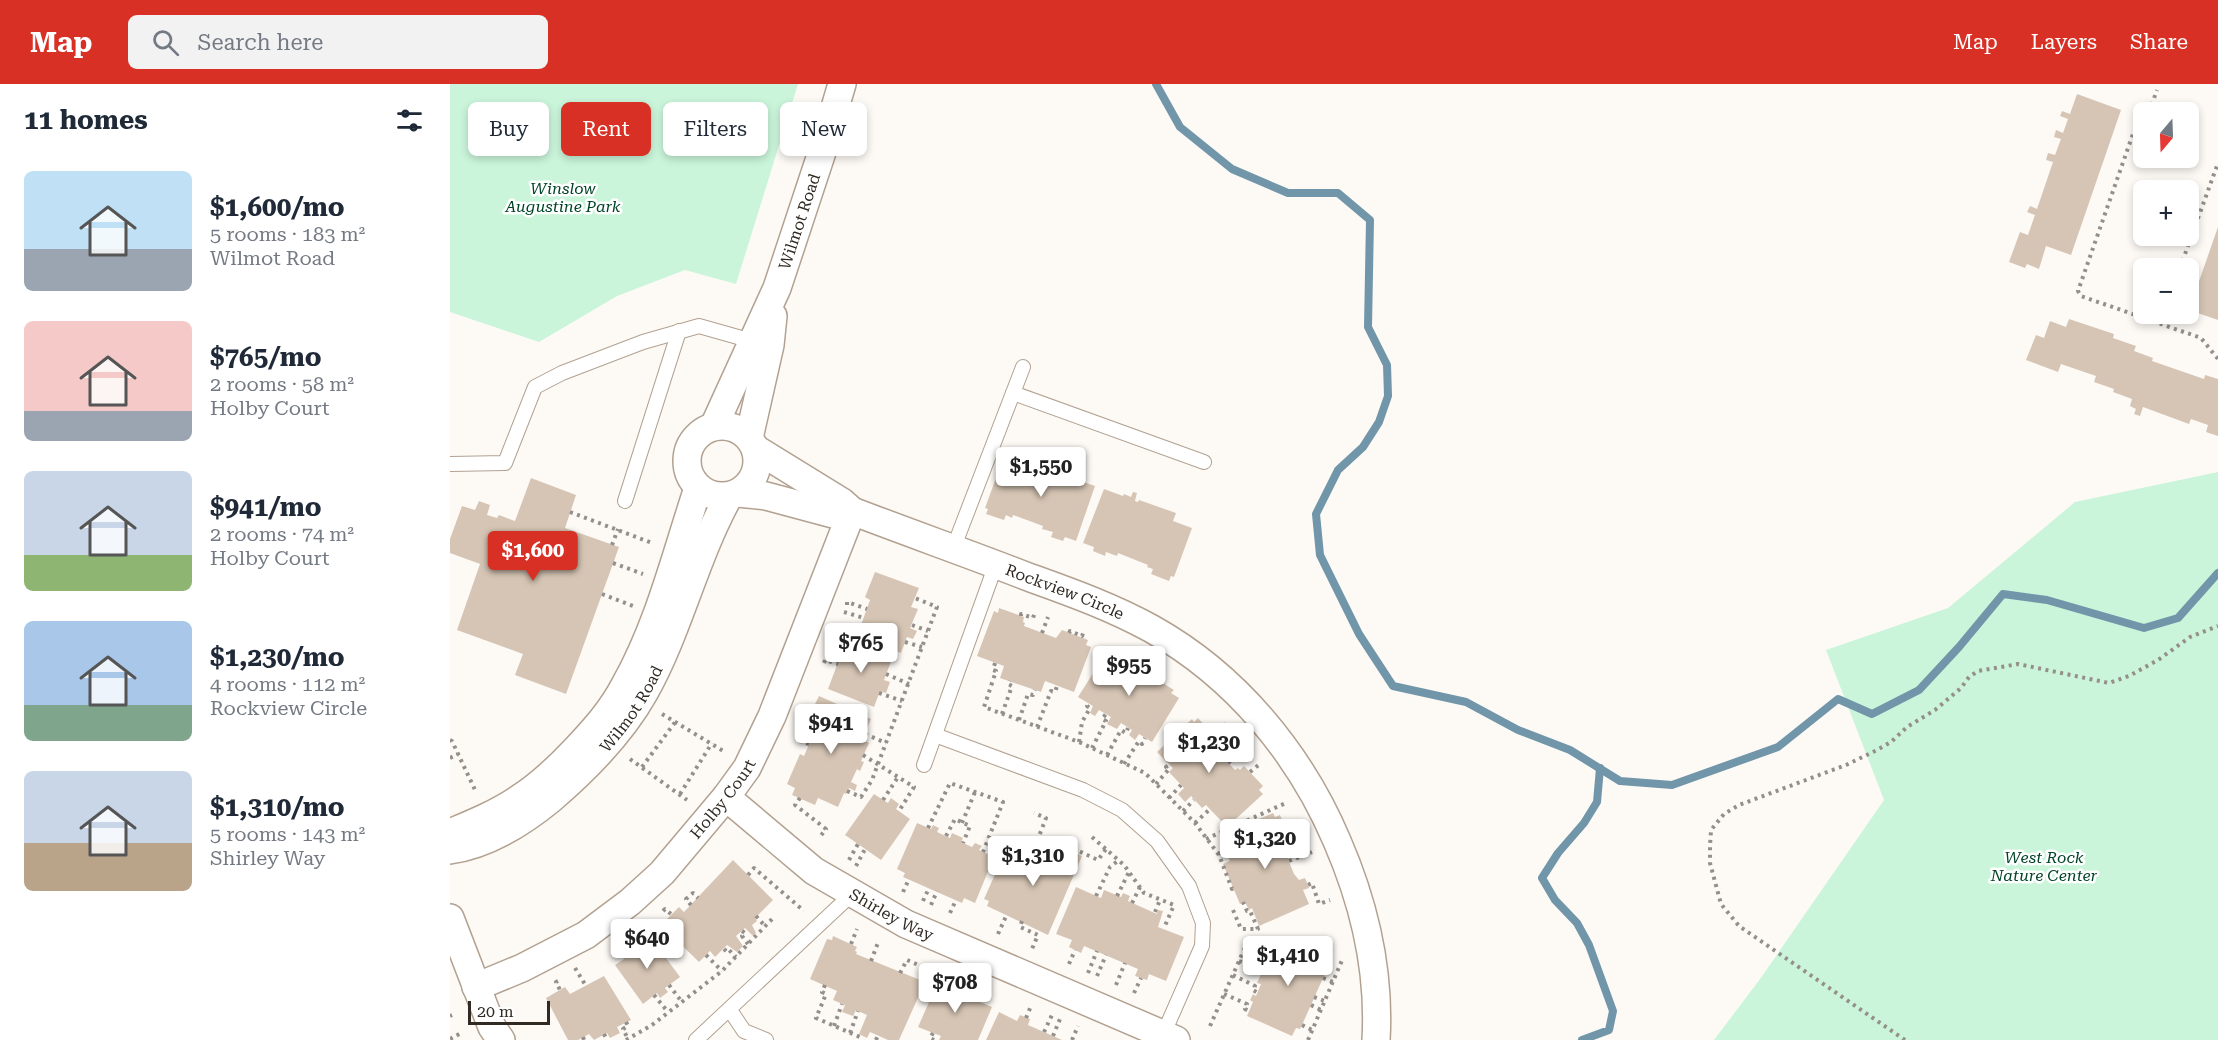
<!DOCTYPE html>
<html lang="en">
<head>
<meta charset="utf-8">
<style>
	:root { --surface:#fff; --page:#f2f2f3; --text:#1f2937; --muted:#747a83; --accent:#d93025 }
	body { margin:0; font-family:"Roboto Serif",serif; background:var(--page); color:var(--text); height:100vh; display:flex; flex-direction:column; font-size:22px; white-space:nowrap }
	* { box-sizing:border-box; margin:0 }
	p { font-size:20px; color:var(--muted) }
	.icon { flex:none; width:33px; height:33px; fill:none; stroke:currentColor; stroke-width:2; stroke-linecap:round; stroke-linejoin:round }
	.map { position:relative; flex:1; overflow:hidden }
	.details { display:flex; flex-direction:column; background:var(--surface); width:450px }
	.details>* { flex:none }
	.hud { position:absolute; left:18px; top:18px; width:570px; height:54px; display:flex; gap:12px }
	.needle { width:39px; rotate:199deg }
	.tools { position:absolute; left:1683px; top:18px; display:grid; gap:12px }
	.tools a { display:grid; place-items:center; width:66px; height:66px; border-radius:9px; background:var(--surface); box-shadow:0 3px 9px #0003; font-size:30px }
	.scale { position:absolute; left:18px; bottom:15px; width:82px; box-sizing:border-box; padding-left:6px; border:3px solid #302a23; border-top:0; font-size:16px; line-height:21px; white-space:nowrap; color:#302a23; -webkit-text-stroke:4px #fff; paint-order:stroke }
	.price { position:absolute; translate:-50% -51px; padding:0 14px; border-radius:6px; background:#fff; color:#222; font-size:20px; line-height:39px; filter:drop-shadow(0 2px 3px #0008) }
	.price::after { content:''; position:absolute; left:50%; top:36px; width:18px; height:14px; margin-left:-9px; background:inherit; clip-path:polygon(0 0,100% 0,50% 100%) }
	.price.current { background:var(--accent); color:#fff }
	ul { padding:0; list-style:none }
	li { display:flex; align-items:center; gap:18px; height:150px; padding:0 24px }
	li span { display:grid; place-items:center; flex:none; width:168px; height:120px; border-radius:9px; color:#555 }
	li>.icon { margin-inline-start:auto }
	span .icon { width:72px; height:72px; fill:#fffc; stroke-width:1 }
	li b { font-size:26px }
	h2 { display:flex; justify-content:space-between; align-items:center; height:72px; padding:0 24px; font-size:26px }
	.pill { padding:0 21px; border-radius:9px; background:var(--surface); box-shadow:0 3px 9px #0003; font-size:21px; line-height:54px }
	.pill.current { background:var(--accent); color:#fff }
	header { display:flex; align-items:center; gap:36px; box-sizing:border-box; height:84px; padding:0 30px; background:var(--accent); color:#fff }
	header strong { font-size:28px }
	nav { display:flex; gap:33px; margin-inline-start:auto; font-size:21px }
	.search { width:420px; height:54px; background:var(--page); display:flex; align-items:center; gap:15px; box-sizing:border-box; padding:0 21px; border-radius:9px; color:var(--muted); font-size:22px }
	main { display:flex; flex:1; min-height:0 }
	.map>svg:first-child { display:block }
	.green { fill:#caf5da }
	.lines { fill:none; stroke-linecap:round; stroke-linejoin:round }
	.stream { stroke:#7196a9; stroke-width:8 }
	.building { fill:#d6c5b4 }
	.lane-casing { stroke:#b2a190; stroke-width:16 }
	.street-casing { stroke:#b2a190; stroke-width:30 }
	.path { stroke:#948f8a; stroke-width:4; stroke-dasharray:3 4.5; stroke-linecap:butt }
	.lane { stroke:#fff; stroke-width:14 }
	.street { stroke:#fff; stroke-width:27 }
	.labels { text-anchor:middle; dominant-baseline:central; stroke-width:5; stroke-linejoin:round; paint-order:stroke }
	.park-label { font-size:16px; font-style:italic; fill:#004427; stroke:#fff }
	.street-label { font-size:16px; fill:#302a23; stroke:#fff }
</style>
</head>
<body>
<header>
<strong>Map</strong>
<div class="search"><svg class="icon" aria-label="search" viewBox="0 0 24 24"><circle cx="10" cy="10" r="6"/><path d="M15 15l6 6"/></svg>Search here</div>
<nav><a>Map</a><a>Layers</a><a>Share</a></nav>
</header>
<main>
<section class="details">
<h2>11 homes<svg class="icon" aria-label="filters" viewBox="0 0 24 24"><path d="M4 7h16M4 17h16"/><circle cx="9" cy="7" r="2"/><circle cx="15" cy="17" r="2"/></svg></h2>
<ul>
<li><span style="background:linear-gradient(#bfe0f5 65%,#9aa5b1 0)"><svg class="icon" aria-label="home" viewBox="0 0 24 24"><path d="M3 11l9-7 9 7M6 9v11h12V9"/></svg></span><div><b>$1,600/mo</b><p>5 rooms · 183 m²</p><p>Wilmot Road</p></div></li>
<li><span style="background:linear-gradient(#f6c9c9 75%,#9aa5b1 0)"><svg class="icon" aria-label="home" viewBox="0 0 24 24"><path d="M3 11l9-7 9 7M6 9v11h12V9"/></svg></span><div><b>$765/mo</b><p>2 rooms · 58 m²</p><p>Holby Court</p></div></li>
<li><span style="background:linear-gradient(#c9d6e8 70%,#8fb573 0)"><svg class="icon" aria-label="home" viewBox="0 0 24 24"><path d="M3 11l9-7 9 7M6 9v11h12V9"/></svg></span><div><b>$941/mo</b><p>2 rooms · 74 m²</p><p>Holby Court</p></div></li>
<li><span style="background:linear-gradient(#a9c7e8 70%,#7fa58c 0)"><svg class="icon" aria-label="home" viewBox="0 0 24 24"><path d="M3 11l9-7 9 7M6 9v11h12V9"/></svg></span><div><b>$1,230/mo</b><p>4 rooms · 112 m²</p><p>Rockview Circle</p></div></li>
<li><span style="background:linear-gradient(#c9d6e8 60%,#b9a48a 0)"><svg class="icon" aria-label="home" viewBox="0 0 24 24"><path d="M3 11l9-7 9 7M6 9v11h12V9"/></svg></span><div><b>$1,310/mo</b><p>5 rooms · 143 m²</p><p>Shirley Way</p></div></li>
</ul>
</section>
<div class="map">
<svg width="1768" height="956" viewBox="0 0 1768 956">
	<rect width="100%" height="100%" fill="#fdfaf6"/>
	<!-- green -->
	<g class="green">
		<polygon points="0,0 348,0 286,200 235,186 167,212 89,258 0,228"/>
		<polygon points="1768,388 1768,956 1264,956 1310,895 1434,716 1376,566 1498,524 1625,418"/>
	</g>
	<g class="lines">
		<!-- stream -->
		<g class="stream">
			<polyline points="706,0 730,43 782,85 838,109 888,109 920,136 918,243 937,281 938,312 929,338 913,363 888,386 866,430 870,471 909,550 943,602 1016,618 1068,646 1120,666 1170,697 1222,701 1328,663 1388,615 1422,630 1469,606 1509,563 1553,510 1597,516 1694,544 1728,534 1768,489"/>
			<polyline points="1132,956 1159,946 1163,927 1139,861 1127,839 1105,816 1092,794 1108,769 1134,739 1147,718 1150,684"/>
		</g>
	</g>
	<!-- building -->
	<g class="building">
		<polygon points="1627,10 1671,26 1621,171 1596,162 1589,185 1577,180 1575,184 1559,178 1570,148 1578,151 1585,131 1577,128 1580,122 1587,125 1603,78 1596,76 1598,69 1605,71 1611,55 1604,53 1606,46 1613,49 1618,35 1610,32 1612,27 1620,30"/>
		<polygon points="1768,143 1768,236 1739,226"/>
		<polygon points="1619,235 1664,250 1663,254 1686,262 1684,267 1703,274 1702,277 1754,295 1755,291 1768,295 1768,352 1756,348 1758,341 1741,335 1739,340 1693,323 1690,332 1684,330 1686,325 1680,322 1682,315 1663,308 1664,305 1644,298 1646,292 1611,280 1608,288 1576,276 1586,251 1594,254 1600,237 1616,243"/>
		<polygon points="575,374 611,388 615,388 617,383 622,385 619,393 645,402 626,457 615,453 613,457 601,453 603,448 592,445 593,442 563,431 562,434 556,431 554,436 536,430 538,425 535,424 553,375 572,382"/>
		<polygon points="81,394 126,411 115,444 169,463 116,610 65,591 73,570 7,546 30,480 0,469 0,455 12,422 25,426 29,417 40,421 37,431 47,434 49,431 65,437"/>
		<polygon points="654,405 673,412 674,410 681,413 683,408 687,409 685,417 688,418 689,416 726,429 723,437 742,444 724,493 721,492 719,497 701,490 703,485 697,483 698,481 668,469 667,472 656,468 655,472 643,467 644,463 633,459"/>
		<polygon points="425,488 469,504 461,523 468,525 460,544 467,547 463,555 457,553 451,569 407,552 420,516 415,513"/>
		<polygon points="549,524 574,533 573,538 575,539 574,542 606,554 612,546 638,556 636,561 641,563 624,608 595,597 591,608 550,594 554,582 527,572 544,527 548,529"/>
		<polygon points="396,557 442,575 434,596 440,598 436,609 430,607 424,623 378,605"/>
		<polygon points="656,569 664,574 666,570 724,606 721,609 729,614 702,658 689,650 685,656 679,651 682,646 671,639 667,645 657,640 661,633 649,626 645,632 640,629 643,622 628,613"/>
		<polygon points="369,612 421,635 412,655 419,659 411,677 414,678 410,687 407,685 401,698 407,701 405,707 399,704 396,710 394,709 388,723 368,714 365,721 342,711 345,704 337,700 350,670 354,672 370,635 360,630"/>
		<polygon points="748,634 766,654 762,657 765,660 762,662 785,686 788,684 790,686 794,682 813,702 809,706 813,710 777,743 756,721 752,724 741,712 735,718 728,710 734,704 719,688 723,684 707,668 742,635 744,638"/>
		<polygon points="424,710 438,719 441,714 449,720 446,725 460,735 431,776 395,751"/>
		<polygon points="823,729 825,733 830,731 838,751 831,754 832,757 831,758 844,790 849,796 855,794 859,804 853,806 859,820 809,842 802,824 799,826 795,818 790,820 773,780 780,777 778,773 787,770 778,748"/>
		<polygon points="467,739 481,745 483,741 489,744 487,748 500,754 502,749 513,754 511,758 522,763 525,759 532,762 529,766 544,773 525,819 514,814 512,819 453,793 455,789 447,785"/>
		<polygon points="608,761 632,772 598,851 537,822 539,817 534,815 555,768 585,781 592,765 598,768 596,774 601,776"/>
		<polygon points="283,776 323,816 305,834 307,837 302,841 306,849 303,852 295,844 286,852 293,862 287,868 277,861 265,873 260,867 249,878 211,841 229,823 234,828"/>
		<polygon points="626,803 651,814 654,806 671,813 673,809 680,812 678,817 707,830 708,826 713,827 708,843 734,853 716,897 699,890 697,896 685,892 688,885 634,862 631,869 619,863 622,856 606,850"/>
		<polygon points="383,852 407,863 405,867 407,868 406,870 475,898 449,956 438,956 420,948 417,954 409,950 417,931 406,926 403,932 392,928 395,921 383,916 387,907 360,895 377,855 382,856"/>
		<polygon points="832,853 877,873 872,882 877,884 873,894 852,941 850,945 846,944 842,952 797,932 803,918 800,916 803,910 806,912 811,900 807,899 813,886 817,888 821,877 817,875 820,869 824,871"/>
		<polygon points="188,855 193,861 202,855 230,893 215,904 218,908 210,914 207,909 193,920 165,881 174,875 170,868"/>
		<polygon points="154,892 181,936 167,943 170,949 160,954 157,949 144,956 139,950 128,956 118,956 96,914 115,903 120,910"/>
		<polygon points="487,900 503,906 506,900 527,910 525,916 542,923 528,956 489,956 491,952 468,943"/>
		<polygon points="549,928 567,937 570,931 580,935 578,941 612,956 536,956"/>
	</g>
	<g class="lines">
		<defs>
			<g id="lane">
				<polyline points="563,309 754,378"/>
				<polyline points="0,380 55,379 85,303 112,289 193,258 249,242 302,257"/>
				<polyline points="175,417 229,247"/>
				<polyline points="503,465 573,283"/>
				<polyline points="485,651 633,706 672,726 707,757 739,802 753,839 752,862 713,951"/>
				<polyline points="474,681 546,480"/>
				<polyline points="280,926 294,947 316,956"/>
				<polyline points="246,956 402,810"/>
			</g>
			<g id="street">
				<circle cx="272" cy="377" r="35"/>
				<path id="s1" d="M264 342 327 204 371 71 392 0"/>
				<polyline points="299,354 320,261 323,232"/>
				<path id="s2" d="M306 365 392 418 402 427C462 450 522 471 581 494 623 509 664 524 702 545 786 592 850 670 887 757 914 819 930 888 926 956"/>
				<polyline points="288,409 316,412 383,430 401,427"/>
				<path id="s3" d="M276 713 364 787 456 840 726 956"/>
				<path d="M0 749C24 739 48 729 70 714 90 701 108 684 125 666 144 646 162 626 175 601 209 541 226 470 248 404"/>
				<path id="s4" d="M0 766C36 761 73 738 101 715 136 685 171 650 194 609 229 547 244 475 279 412"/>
				<polyline points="0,834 42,943 51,956"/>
				<path id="s5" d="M26 903 72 884 136 851 180 818 212 789 276 713 297 684 322 632 402 427"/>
			</g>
		</defs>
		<!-- lane casing -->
		<use href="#lane" class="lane-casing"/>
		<!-- street casing -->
		<use href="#street" class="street-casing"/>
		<!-- path -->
		<g class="path">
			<polyline points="1699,28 1707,6"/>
			<polyline points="1694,42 1684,47 1628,207 1631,212 1751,254 1768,275"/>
			<polyline points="1730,184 1768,79"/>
			<polyline points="1711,239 1714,230"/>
			<polyline points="120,428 202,459"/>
			<polyline points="162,461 168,445"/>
			<polyline points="163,479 193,490"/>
			<polyline points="152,510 183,522"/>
			<polyline points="397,521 397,518 417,525"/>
			<polyline points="394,528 414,534"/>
			<polyline points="571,532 571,530 583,534 585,528"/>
			<polyline points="462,541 478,547"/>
			<polyline points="592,549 598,533"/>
			<polyline points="619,549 620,547 632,552 634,547"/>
			<polyline points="455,558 472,563"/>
			<polyline points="675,575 680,568"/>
			<polyline points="374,579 375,576 388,580"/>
			<polyline points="545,579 543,586 546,587 534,623 629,658 695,689 745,739 769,771 782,805 783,804"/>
			<polyline points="693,587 698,578"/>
			<polyline points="436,590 459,600"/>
			<polyline points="701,591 706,583"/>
			<polyline points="429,609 452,617"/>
			<polyline points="212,630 275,668"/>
			<polyline points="552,630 562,602 558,600 560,597"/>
			<polyline points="349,636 353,638 357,625 361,627"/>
			<polyline points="569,636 578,610 583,611 585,606"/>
			<polyline points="587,643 601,607 605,608 607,602"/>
			<polyline points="415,650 436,659"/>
			<polyline points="764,651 776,640"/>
			<polyline points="0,656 2,657 26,708"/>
			<polyline points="629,658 632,638 640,624 637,622 638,619"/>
			<polyline points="359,660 350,657 354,647 363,651"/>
			<polyline points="642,664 656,637 652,635 656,630"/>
			<polyline points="413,671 464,703 449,727"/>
			<polyline points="657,671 671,646 676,649 678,644"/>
			<polyline points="771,672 791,655"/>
			<polyline points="0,674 8,670"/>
			<polyline points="180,675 237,716"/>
			<polyline points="778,679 798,663"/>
			<polyline points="674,680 689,657 692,660 695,654"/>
			<polyline points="192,683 226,637"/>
			<polyline points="800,688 811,679"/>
			<polyline points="706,700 719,685 716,683 719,681"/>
			<polyline points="397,707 411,713 422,696 487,523 465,514"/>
			<polyline points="230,710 262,659"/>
			<polyline points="350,714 345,721 376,745 369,754"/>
			<polyline points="719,714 731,701"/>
			<polyline points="433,716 448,693"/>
			<polyline points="733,727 744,716"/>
			<polyline points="512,739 525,708"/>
			<polyline points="745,739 760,725"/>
			<polyline points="478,744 500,699 553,718 533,768"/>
			<polyline points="836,744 849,738"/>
			<polyline points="496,752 505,735 520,742 513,759"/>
			<polyline points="642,753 674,781 694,809 724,821 714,844"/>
			<polyline points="756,755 838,718"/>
			<polyline points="834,768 857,757"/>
			<polyline points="768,770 783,761"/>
			<polyline points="599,775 607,757 648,776 656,765"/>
			<polyline points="399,776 408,760"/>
			<polyline points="839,777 862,768"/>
			<polyline points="579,778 596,734 584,729"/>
			<polyline points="406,782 415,765"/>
			<polyline points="298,791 304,784 354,827"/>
			<polyline points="858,801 862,799 869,820 880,816"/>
			<polyline points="453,808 459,795"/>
			<polyline points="646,812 660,783 669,776"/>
			<polyline points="667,812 679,788"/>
			<polyline points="473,817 479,804"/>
			<polyline points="682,819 690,803"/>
			<polyline points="241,821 236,815 243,809 248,814"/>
			<polyline points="481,821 487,807"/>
			<polyline points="783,826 791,845 808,845 800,827 797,827 793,818"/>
			<polyline points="213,827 215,825 221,830"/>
			<polyline points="705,828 710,816"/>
			<polyline points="500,829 506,816"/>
			<polyline points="306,832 315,842"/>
			<polyline points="572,837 570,843 588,851 582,865"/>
			<polyline points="292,847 295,849 292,852 298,860"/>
			<polyline points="548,850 557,830"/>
			<polyline points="401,860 407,845"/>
			<polyline points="274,865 277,868 279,866 286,873"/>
			<polyline points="256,871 272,887"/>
			<polyline points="421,877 429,856"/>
			<polyline points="789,877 811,886 813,881 818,884"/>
			<polyline points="619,880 625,866"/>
			<polyline points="125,884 136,902"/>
			<polyline points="450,889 457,876 503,896 506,890"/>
			<polyline points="638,889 647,867"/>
			<polyline points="783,891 805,902 803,906 808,909"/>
			<polyline points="647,892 656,871"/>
			<polyline points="873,894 883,898"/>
			<polyline points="108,897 106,898 110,906"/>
			<polyline points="219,901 232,918"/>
			<polyline points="375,901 372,908 376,910 366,934 410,953"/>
			<polyline points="666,901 675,879"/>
			<polyline points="513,904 517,895"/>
			<polyline points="522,907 526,898"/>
			<polyline points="684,909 691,894"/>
			<polyline points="774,910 797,920 795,925 799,927"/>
			<polyline points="204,911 218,928"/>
			<polyline points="864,913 875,917"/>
			<polyline points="861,921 871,926"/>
			<polyline points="0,932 2,931"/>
			<polyline points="576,934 581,922"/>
			<polyline points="176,938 178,942 173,945 178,955"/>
			<polyline points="852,941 862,946"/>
			<polyline points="384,942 392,920"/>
			<polyline points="760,942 797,859 819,868 821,864 826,867"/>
			<polyline points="594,948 602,931"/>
			<polyline points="400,949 408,927"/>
			<polyline points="483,949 480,954 484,956"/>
			<polyline points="154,950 157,956"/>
			<polyline points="603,952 610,935"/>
			<polyline points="133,953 134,956"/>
			<polyline points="0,955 11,949"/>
			<polyline points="176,956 202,941 272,887 324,833"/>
			<polyline points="426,956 428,951"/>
			<polyline points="622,956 628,942"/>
			<polyline points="858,956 893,874"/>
			<polyline points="1455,956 1289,842 1271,820 1260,779 1260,762 1261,746 1274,730 1289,721 1396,681 1427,666 1441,658 1457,643 1485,626 1511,604 1519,593 1528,587 1568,580 1659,599 1679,592 1708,576 1740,553 1768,542"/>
		</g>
		<!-- lane -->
		<use href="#lane" class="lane"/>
		<!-- street -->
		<use href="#street" class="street"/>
	</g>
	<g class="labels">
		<!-- park labels -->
		<g class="park-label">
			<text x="113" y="104">Winslow<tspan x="113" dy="18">Augustine Park</tspan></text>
			<text x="1594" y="773">West Rock<tspan x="1594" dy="18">Nature Center</tspan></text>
		</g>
		<!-- street labels -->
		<g class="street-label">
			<text stroke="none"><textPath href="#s1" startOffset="222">Wilmot Road</textPath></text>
			<text stroke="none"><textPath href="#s2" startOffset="342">Rockview Circle</textPath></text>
			<text stroke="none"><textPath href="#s4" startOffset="236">Wilmot Road</textPath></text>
			<text stroke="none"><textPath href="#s5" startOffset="316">Holby Court</textPath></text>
			<text stroke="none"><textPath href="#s3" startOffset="204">Shirley Way</textPath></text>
		</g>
	</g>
</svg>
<div class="tools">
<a><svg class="needle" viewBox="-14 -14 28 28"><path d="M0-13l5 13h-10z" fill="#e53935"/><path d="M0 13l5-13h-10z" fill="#747a83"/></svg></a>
<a>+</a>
<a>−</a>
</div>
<div class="scale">20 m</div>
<b class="price" style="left:591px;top:414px">$1,550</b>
<b class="price current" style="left:83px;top:498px">$1,600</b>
<b class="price" style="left:411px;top:590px">$765</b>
<b class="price" style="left:679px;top:613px">$955</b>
<b class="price" style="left:381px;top:671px">$941</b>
<b class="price" style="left:759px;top:690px">$1,230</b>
<b class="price" style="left:815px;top:786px">$1,320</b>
<b class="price" style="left:583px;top:803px">$1,310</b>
<b class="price" style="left:197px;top:886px">$640</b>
<b class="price" style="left:838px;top:903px">$1,410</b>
<b class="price" style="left:505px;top:930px">$708</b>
<div class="hud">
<a class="pill">Buy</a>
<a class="pill current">Rent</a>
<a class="pill">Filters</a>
<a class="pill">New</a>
</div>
</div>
</main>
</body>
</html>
